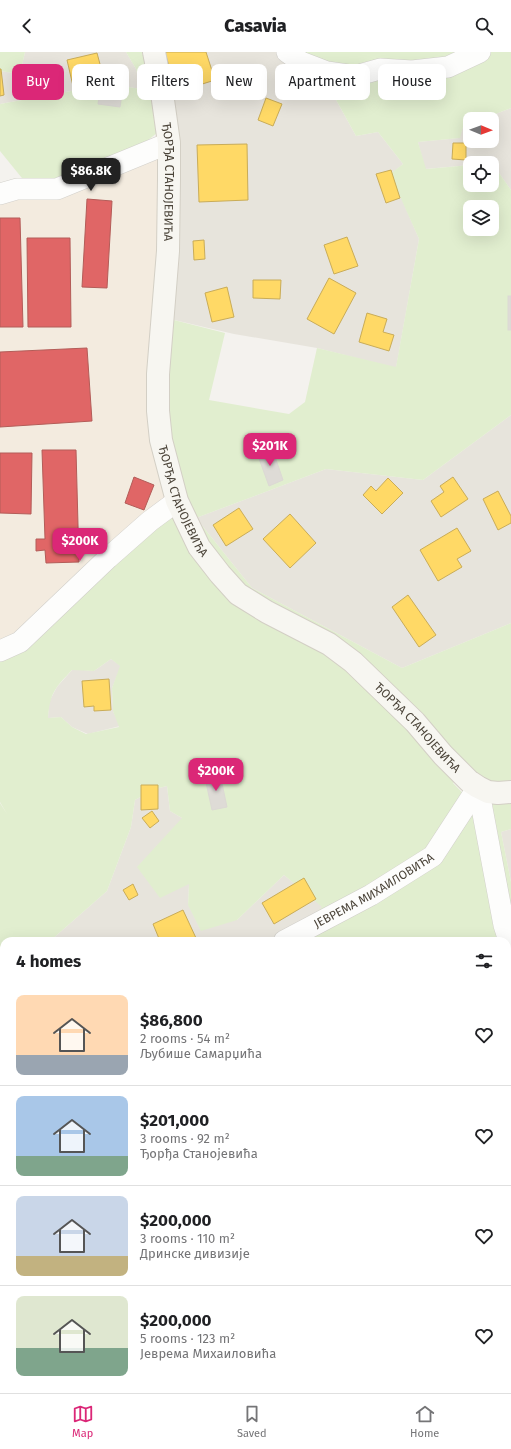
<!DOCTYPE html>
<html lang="en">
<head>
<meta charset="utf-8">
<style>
	:root { --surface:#fff; --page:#f2f2f2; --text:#202124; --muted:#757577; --line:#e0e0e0; --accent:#db2777 }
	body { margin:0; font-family:"Fira Sans",sans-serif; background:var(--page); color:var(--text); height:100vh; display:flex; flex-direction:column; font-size:15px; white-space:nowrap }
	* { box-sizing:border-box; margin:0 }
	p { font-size:13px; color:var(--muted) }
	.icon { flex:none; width:22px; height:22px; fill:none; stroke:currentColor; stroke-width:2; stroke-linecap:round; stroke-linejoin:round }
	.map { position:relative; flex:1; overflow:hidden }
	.drawer { position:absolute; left:0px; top:885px; width:511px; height:456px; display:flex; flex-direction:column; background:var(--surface); border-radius:12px 12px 0 0; box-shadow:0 4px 16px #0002 }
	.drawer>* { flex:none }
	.banner { position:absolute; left:12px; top:12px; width:487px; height:36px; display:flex; gap:8px }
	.needle { width:26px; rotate:91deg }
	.fabs { position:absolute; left:463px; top:60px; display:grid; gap:8px }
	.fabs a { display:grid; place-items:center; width:36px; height:36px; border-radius:8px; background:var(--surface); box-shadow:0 4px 16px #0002; font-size:20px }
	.price { position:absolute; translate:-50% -34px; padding:0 9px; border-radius:8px; background:var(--accent); color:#fff; font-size:13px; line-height:26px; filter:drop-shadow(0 1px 2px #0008) }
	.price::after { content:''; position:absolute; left:50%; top:24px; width:12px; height:9px; margin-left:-6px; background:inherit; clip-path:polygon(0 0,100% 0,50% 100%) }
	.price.selected { background:#222; color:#fff }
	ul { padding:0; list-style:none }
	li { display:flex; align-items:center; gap:12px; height:100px; padding:0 16px }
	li+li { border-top:1px solid var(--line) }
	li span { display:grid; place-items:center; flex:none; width:112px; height:80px; border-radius:8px; color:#555 }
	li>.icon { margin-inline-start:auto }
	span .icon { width:48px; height:48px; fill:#fffc; stroke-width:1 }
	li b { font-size:17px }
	h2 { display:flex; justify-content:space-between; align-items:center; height:48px; padding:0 16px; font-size:17px }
	.chip { padding:0 14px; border-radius:8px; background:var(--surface); box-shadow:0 4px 16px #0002; font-size:14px; line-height:36px }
	.chip.selected { background:var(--accent); color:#fff }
	header { display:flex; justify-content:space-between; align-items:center; height:52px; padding:0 16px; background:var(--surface); font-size:18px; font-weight:800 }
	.tabs { display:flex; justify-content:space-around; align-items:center; height:56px; border-top:1px solid var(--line); background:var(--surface); font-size:11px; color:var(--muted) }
	.tabs a { display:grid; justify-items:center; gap:2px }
	.tabs .selected { color:var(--accent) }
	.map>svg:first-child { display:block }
	.residential { fill:#e7e4dc }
	.commercial { fill:#f3ebdf }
	.green { fill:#e1eecf; fill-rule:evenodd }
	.homes { fill:#ffd966; stroke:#c9ac58 }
	.shops { fill:#e06666; stroke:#b35c58 }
	.building { fill:#dedbd6; stroke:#dcd9d4 }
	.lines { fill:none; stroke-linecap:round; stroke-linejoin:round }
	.street-casing { stroke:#d2d0cb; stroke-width:22 }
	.secondary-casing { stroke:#d3cfc5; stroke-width:24 }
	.path { stroke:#d3d2cc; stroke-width:2.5; stroke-dasharray:2 2; stroke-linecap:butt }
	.street { stroke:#fdfdfc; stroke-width:21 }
	.secondary { stroke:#f7f6f1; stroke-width:22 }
	.labels { text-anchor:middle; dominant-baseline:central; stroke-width:4; stroke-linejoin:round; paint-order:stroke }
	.street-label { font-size:12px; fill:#4b4439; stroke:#fff }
</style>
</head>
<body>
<header><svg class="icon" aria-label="back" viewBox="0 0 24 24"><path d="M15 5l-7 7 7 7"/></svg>Casavia<svg class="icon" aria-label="search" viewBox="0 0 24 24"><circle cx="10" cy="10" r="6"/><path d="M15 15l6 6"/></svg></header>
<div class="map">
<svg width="511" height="1341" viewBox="0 0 511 1341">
	<rect width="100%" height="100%" fill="#f4f2ee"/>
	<!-- residential -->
	<g class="residential">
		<polygon points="25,0 126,0 136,17 141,37 109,32 0,52 0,19 20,22"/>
		<polygon points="166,0 278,0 294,17 330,37 356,84 378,80 403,112 391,122 419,187 396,316 317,296 234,282 170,267"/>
		<polygon points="511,56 511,138 491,110 470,111 470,113 425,117 418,90 459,86 463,74 470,72 470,89 492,89 492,67 482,67"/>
		<polygon points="511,363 511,571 402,616 252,536 196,466 326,417 423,428"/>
		<polygon points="111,607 121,614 112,636 113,659 120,674 88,682 72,675 61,665 48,666 49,650 57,635 73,617 94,619"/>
		<polygon points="167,734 170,759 182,766 189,832 188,853 237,868 284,823 323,855 286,889 50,889 107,839 131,775 135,748 155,737"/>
		<polygon points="511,777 511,830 501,780"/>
		<polygon points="4,929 4,1192 0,1195 0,932"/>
		<polygon points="507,969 511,972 511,1173 507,1173"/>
		<polygon points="511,1181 511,1244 509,1252 511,1252 511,1341 458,1341 459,1337 507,1337 507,1182"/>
	</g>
	<!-- commercial -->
	<polygon class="commercial" points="160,100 150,365 167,450 14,587 0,592 0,146"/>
	<!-- green -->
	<g class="green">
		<polygon points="0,0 25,0 20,22 0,19"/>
		<polygon points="126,0 142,0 149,25 157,81 138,96 58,130 26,131 0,99 0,52 109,32 141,37 136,17"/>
		<path d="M278 0H511V56L482 67H470V72L463 75 460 86 418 90 426 117 470 113V133H492V111L511 138V363L423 428 326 417 196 466 252 536 402 616 511 571V734L480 728 468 716 453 731 488 767 493 751 511 745V777L501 780 511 830V972L507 969V889H286L322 855 284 823 237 868 201 879 188 853 189 832 160 846 137 815 182 766 170 759 167 734 155 737 135 748 131 775 107 839 50 889H4V929L0 932V751L7 762 0 750V605L168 464 170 267 225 281 209 348 289 362 305 350 317 296 396 315 419 187 390 122 403 112 378 80 356 84 330 37 294 17ZM470 155H492V177H470ZM111 607 120 614 112 636 113 659 119 675 86 682 72 675 61 665 48 666C50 640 56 635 72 618L94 619Z"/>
		<polygon points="4,1192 4,1337 458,1337 458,1341 0,1341 0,1195"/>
	</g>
	<!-- homes -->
	<g class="homes">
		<polygon points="167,0 206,0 215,28 177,40 165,1"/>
		<polygon points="97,1 104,27 73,34 67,8"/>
		<polygon points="52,16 55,26 42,31 38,20"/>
		<polygon points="0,17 1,17 4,43 0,44"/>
		<polygon points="266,46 282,52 273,74 258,68"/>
		<polygon points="453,91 466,91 466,108 452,107"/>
		<polygon points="247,92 248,148 199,150 197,93"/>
		<polygon points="391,118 400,146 386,151 376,122"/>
		<polygon points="347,185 358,214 334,222 324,193"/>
		<polygon points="204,188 205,207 194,208 193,189"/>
		<polygon points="329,226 356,241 334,282 307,267"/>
		<polygon points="253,228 281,228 280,247 253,246"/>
		<polygon points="227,235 234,265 212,270 205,241"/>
		<polygon points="367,261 387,267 383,280 394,283 389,299 359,290"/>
		<polygon points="453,425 468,447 441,465 431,449 444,440 440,434"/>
		<polygon points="388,426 403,441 382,462 363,443 371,434 376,439"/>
		<polygon points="498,439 511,464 511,471 498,478 483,447"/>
		<polygon points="239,456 253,477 226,494 213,473"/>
		<polygon points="290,462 316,491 290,516 263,487"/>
		<polygon points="457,476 471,499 457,507 462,515 438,529 420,498"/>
		<polygon points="408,543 436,583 419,595 392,555"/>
		<polygon points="109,627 111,658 94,659 94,654 84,655 82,629"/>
		<polygon points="141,733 158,733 158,757 141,758"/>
		<polygon points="152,759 159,769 150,776 142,766"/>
		<polygon points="304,826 316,847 274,872 262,851"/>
		<polygon points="133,832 138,843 129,848 123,838"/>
		<polygon points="183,858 196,886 189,889 160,889 153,872"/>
		<rect x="507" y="1200" width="4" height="15"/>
		<polygon points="511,1283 511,1312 507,1311 507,1292"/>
	</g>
	<!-- shops -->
	<g class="shops">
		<polygon points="87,147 112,149 107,236 82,235"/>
		<polygon points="0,166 20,166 23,275 0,275"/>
		<polygon points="27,186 70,186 71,275 28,275"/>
		<polygon points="87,296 92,369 0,375 0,300"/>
		<polygon points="42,398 76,398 79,510 46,511 45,498 36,499 36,487 45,487"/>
		<polygon points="0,401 32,401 31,462 0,461"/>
		<polygon points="134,425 154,433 144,458 125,451"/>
	</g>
	<!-- building -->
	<g class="building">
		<polygon points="100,39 122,42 120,55 98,52"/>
		<rect x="508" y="244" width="3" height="34"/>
		<polygon points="272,396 283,428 269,434 257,401"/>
		<polygon points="220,722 227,755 212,758 205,726"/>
	</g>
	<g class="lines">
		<defs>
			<g id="street">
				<polyline points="287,0 301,10 327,20 355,24 380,17 412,19 448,15 480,0"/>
				<polyline points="0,142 17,137 57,137 169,91"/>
				<polyline points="0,599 20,590 108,506 150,469 177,449"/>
				<polyline points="478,735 504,873 511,895"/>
				<path id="s1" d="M284 889 371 843 433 804 478 735"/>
			</g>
			<g id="secondary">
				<path id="s2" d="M154 0 162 41 169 91V127L168 199 158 322V359L161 388 177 449 199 495 220 522 238 542 267 560 329 592 353 610 415 670 443 703 469 729 478 735 488 740 498 741 511 740"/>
			</g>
		</defs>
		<!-- street casing -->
		<use href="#street" class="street-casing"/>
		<!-- secondary casing -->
		<use href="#secondary" class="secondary-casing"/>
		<!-- path -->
		<polyline class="path" points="36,1337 37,1341"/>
		<!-- street -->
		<use href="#street" class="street"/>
		<!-- secondary -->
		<use href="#secondary" class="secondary"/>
	</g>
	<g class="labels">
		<!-- street labels -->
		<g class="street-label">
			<text stroke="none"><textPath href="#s2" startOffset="131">ЂОРЂА СТАНОЈЕВИЋА</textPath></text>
			<text stroke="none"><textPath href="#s2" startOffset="455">ЂОРЂА СТАНОЈЕВИЋА</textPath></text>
			<text stroke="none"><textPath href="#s2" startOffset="791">ЂОРЂА СТАНОЈЕВИЋА</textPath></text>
			<text stroke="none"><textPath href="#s1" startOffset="103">ЈЕВРЕМА МИХАИЛОВИЋА</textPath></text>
		</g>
	</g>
</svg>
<div class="fabs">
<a><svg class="needle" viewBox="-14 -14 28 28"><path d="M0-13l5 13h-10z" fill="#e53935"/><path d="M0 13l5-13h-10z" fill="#757577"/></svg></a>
<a><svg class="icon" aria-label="locate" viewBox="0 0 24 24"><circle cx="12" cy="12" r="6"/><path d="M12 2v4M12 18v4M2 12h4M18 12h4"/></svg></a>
<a><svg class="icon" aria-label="layers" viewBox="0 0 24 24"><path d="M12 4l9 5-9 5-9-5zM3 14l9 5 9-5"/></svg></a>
</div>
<b class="price selected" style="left:91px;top:140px">$86.8K</b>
<b class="price" style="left:270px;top:415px">$201K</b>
<b class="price" style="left:80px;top:510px">$200K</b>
<b class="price" style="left:216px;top:740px">$200K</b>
<div class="banner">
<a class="chip selected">Buy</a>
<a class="chip">Rent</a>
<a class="chip">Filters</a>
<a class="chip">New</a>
<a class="chip">Apartment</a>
<a class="chip">House</a>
</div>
<section class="drawer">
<h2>4 homes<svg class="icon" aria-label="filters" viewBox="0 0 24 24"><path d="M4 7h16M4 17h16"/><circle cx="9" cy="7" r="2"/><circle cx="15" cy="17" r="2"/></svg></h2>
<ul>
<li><span style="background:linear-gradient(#ffd9b3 75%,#9aa5b1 0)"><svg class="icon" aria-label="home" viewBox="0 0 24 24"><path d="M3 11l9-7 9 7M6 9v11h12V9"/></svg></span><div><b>$86,800</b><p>2 rooms · 54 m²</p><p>Љубише Самарџића</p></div><svg class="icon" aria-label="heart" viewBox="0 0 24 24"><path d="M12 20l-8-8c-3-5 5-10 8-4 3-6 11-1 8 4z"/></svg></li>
<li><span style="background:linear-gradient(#a9c7e8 75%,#7fa58c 0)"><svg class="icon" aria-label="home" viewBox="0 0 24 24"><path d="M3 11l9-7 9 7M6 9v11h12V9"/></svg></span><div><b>$201,000</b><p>3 rooms · 92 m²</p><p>Ђорђа Станојевића</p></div><svg class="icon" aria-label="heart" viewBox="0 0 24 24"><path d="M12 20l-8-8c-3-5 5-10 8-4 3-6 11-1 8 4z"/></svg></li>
<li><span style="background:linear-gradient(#c9d6e8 75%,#c2b280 0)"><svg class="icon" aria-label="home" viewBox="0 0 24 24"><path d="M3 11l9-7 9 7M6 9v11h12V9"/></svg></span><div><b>$200,000</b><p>3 rooms · 110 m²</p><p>Дринске дивизије</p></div><svg class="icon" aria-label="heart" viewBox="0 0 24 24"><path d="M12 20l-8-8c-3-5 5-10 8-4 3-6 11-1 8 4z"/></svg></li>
<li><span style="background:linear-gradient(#dfe7d0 65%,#7fa58c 0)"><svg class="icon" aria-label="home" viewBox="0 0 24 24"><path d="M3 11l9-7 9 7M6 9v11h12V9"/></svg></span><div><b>$200,000</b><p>5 rooms · 123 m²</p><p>Јеврема Михаиловића</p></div><svg class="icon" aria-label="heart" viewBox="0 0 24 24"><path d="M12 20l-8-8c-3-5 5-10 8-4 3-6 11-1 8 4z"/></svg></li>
</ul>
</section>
</div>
<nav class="tabs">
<a class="selected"><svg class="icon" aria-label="map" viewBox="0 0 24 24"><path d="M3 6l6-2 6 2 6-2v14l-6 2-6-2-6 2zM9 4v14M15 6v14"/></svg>Map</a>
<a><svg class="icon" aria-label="saved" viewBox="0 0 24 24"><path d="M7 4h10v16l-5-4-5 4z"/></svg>Saved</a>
<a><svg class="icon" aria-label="home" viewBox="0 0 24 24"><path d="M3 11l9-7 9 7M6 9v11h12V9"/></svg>Home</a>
</nav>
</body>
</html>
